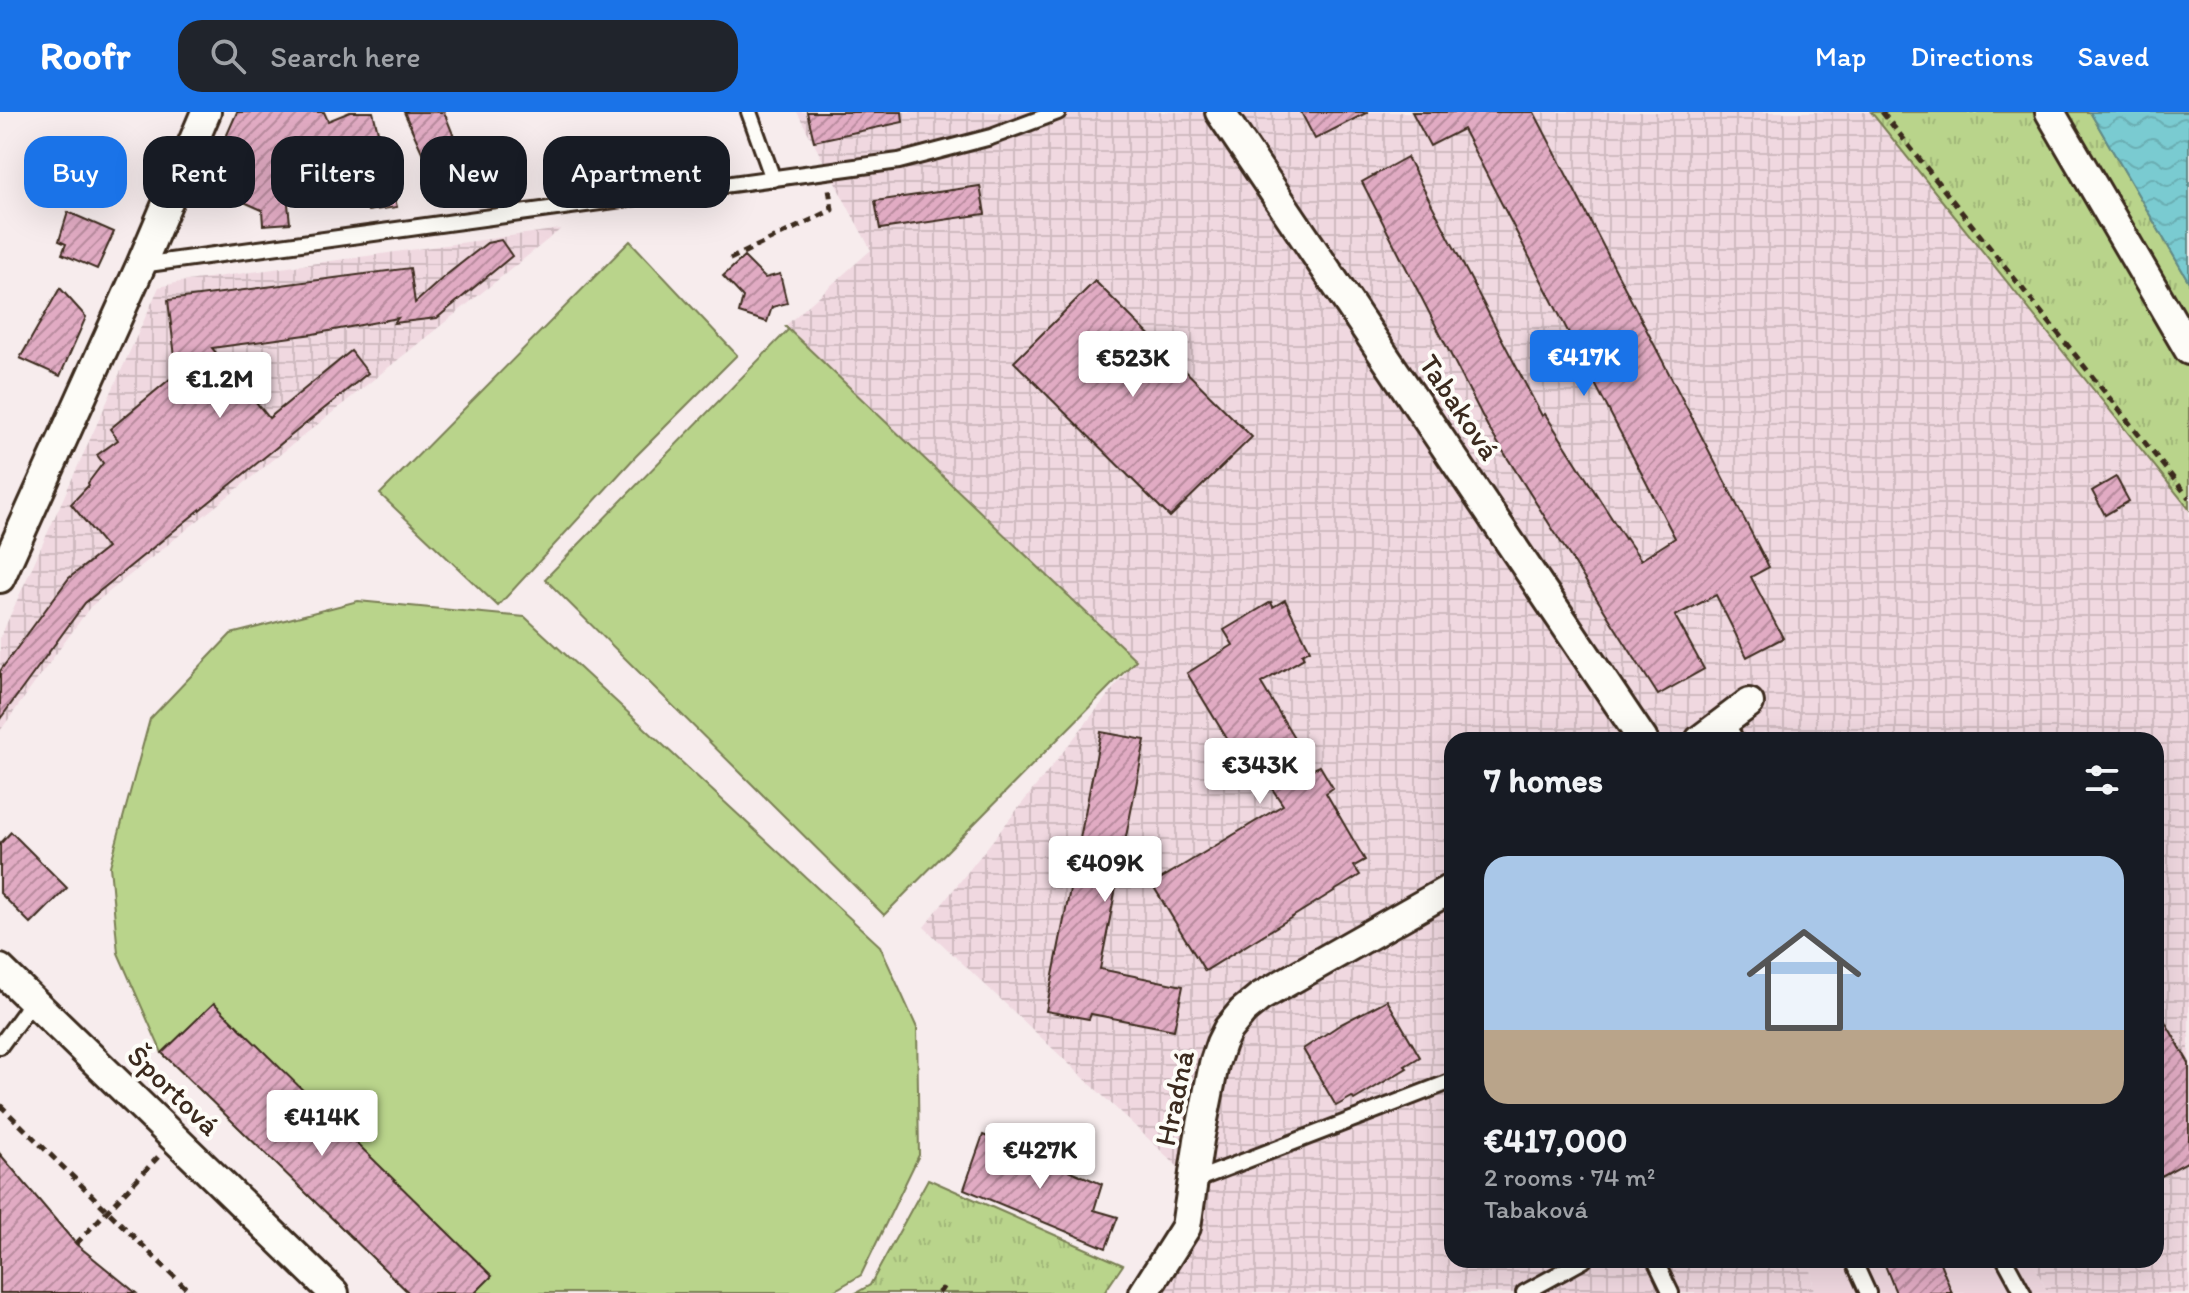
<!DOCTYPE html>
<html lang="en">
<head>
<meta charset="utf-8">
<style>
	:root { --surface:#171b24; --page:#20242c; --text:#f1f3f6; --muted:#9ea1a6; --line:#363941; --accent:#1a73e8 }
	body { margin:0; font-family:Itim,sans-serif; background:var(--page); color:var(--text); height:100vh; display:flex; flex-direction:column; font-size:30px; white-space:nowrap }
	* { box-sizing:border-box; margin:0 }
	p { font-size:26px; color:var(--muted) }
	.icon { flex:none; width:44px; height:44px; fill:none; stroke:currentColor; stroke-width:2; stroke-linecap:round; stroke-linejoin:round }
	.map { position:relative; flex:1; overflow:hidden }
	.panel { position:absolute; left:1444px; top:620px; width:720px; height:536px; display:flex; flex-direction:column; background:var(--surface); border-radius:24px; box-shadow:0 8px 32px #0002 }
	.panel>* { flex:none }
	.top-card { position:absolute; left:24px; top:24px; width:760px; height:72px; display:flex; gap:16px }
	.price { position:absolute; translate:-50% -68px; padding:0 18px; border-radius:8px; background:#fff; color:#222; font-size:26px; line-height:52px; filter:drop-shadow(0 2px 4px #0008) }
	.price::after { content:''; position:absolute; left:50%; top:48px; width:24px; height:18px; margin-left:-12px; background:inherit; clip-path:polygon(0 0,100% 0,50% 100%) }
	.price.on { background:var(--accent); color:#fff }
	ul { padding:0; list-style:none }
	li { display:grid; align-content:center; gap:16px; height:424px; padding:0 40px }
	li+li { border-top:2px solid var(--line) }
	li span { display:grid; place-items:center; height:248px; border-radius:24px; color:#555 }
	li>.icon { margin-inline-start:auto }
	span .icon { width:144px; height:144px; fill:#fffc; stroke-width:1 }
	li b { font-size:34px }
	h2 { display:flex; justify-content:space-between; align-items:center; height:96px; padding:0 40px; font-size:34px }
	.chip { padding:0 28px; border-radius:24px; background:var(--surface); box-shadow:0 8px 32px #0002; font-size:28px; line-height:72px }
	.chip.on { background:var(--accent); color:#fff }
	header { display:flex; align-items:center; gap:48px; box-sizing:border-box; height:112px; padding:0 40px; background:var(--accent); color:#fff }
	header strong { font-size:38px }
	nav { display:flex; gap:44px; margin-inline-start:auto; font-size:28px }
	.search { width:560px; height:72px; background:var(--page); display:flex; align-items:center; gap:20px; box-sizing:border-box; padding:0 28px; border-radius:24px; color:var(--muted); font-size:30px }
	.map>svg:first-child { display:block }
	.built { fill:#f0d8e0 }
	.industrial { fill:url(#industrial-grid) }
	.grass { fill:url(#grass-tufts); stroke:#7a7f54; stroke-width:2 }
	.park { fill:#b9d48b; stroke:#7a7f54; stroke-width:2 }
	.water { fill:url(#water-waves); stroke:#618b89; stroke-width:2 }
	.building { fill:url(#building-hatch); stroke:#3b2a1e; stroke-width:2 }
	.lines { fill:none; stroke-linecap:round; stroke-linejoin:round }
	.lane-casing { stroke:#3b2a1e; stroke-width:20 }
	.street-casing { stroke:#3b2a1e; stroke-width:34 }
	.path { stroke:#3b2a1e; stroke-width:5; stroke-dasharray:8 6; stroke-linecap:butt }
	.lane { stroke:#fdfcf7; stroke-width:14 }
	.street { stroke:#fdfcf7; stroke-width:28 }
	.labels { text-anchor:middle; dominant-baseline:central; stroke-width:8; stroke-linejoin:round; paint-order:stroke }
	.street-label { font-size:30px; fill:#3b2a1e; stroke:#fdfcf7 }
</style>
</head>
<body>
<header>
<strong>Roofr</strong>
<div class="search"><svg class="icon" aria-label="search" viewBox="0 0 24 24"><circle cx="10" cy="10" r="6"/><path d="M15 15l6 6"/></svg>Search here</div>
<nav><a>Map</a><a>Directions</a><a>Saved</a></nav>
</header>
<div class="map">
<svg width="2189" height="1181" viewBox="0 0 2189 1181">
	<defs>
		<pattern id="industrial-grid" width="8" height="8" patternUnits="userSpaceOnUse" patternTransform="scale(2)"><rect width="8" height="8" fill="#f0d8e0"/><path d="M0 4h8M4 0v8" fill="none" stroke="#cfbac0"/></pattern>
		<pattern id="grass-tufts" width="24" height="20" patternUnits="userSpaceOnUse" patternTransform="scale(2)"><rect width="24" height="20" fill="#b9d48b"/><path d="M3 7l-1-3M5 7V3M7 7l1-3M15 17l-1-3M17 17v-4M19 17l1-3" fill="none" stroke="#a0b678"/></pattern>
		<pattern id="water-waves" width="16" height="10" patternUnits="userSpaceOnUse" patternTransform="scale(2)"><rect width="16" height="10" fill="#7acbd1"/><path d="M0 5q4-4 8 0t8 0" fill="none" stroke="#6aaeb3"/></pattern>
		<pattern id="building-hatch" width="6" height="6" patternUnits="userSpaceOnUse" patternTransform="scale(2)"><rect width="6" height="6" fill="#e1abc3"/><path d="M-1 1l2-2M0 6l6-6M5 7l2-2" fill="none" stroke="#b88b9e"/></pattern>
	</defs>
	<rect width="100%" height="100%" fill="#f7eced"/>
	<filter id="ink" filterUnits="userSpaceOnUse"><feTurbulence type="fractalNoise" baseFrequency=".0125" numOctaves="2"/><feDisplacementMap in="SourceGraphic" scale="16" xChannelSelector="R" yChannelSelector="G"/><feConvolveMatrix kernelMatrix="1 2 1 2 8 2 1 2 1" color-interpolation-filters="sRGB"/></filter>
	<g filter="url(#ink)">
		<!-- built -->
		<polygon class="built" points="1810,1148 2032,1148 2048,1181 1814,1181"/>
		<!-- industrial -->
		<g class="industrial">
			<polygon points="797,0 1871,0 2189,397 2189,1181 2048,1181 2032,1148 2156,1148 2156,628 1770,628 1765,620 1753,628 1452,628 1452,1148 1810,1148 1814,1181 1144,1181 1193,1069 924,815 1136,548 785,214 871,138"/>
			<polygon points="561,117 90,495 0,619 0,526 159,175 180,170"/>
		</g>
		<!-- grass -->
		<g class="grass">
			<polygon points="1871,0 2090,0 2189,170 2189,397"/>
			<polygon points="928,1067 1123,1153 1104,1181 856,1181 870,1173"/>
		</g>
		<!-- park -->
		<g class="park">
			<polygon points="630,129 737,243 636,344 498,494 380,382"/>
			<polygon points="785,214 1136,548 884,803 545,467 788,218"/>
			<polygon points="358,489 525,505 880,834 917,916 919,1043 861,1163 830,1181 409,1181 162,941 118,841 110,754 150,607 231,522"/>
		</g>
		<!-- water -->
		<polygon class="water" points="2090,0 2189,0 2189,170"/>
		<!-- building -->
		<g class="building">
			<polygon points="237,0 324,0 328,9 350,0 373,0 397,95 368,99 334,24 288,45 290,50 284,53 290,111 263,113 262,98 226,82 232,71 210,61"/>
			<polygon points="404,0 444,0 458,35 455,36 474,80 444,89"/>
			<polygon points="807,0 902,0 903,10 814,29"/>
			<polygon points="1301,0 1368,0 1315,27"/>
			<polygon points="1412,0 1534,0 1769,455 1751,465 1783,526 1747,545 1716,483 1675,504 1704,557 1658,583 1489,317 1362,70 1407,45 1542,304 1545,302 1625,427 1626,426 1641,448 1675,426 1463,17 1430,34"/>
			<polygon points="980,74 985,102 880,117 875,89"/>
			<polygon points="68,100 114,120 97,157 62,142 66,132 59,129"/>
			<polygon points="501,128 512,144 437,206 394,211 398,206 313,222 212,236 269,306 351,239 368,261 85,491 0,607 0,559 69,466 107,436 71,392 89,373 88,371 103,351 97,343 118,328 110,317 177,261 168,188 410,156 415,191 445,164 487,131"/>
			<polygon points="744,145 765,166 780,162 787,191 772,195 767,210 739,201 743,185 723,164"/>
			<polygon points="1095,169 1252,325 1170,405 1014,250"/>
			<polygon points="60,176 86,205 60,264 20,246"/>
			<polygon points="2116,365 2129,389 2105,403 2092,379"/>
			<polygon points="1285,488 1310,538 1302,542 1304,546 1261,571 1313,657 1320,654 1333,676 1326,681 1365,748 1354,754 1360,763 1205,859 1152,772 1283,693 1252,647 1243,653 1187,561 1233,533 1224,518 1271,490 1273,495"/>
			<polygon points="1101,620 1145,628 1100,857 1183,874 1174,918 1091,902 1089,907 1046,899"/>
			<polygon points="11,720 67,776 31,812 0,781 0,732"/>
			<polygon points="1387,888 1420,945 1405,954 1407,956 1354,988 1352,985 1336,994 1303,937 1341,912"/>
			<polygon points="214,891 492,1164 475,1181 409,1181 162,941"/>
			<polygon points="2156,894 2189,951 2189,1049 2156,1067"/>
			<polygon points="983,1023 1102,1072 1094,1098 1118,1105 1106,1136 964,1077"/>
			<polygon points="0,1042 76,1132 136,1181 0,1181"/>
			<polygon points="1883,1148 1939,1148 1952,1181 1896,1181"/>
		</g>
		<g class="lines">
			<defs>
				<g id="lane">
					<polyline points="749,0 773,67"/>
					<polyline points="141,153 899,49 991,25 1058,0"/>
					<polyline points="1725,608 1736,628"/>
					<polyline points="0,934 33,889"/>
					<polyline points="1193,1069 1452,969"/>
					<polyline points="1655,1148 1671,1181"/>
					<polyline points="1853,1148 1868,1181"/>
					<polyline points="2005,1148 2023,1181"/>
					<polyline points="1524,1181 1584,1148"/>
				</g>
				<g id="street">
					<polyline points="1220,0 1643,628"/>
					<polyline points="2050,0 2189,238"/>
					<polyline points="0,466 141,153 206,0"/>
					<polyline points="1700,628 1749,591"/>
					<polyline points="0,857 334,1181"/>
					<polyline points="1144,1181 1186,1115 1199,1028 1214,952 1221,931 1228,917 1243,899 1260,885 1452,776"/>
				</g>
			</defs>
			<!-- lane casing -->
			<use href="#lane" class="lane-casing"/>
			<!-- street casing -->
			<use href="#street" class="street-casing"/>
			<!-- path -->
			<g class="path">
				<polyline points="1882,0 2189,386"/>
				<polyline points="730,147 832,98 829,76"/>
				<polyline points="0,993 191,1181"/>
				<polyline points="76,1132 158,1045"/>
				<polyline points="938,1181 942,1177 948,1181"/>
			</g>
			<!-- lane -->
			<use href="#lane" class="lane"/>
			<!-- street -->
			<use href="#street" class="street"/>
		</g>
	</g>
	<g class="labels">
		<!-- street labels -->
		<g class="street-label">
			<text transform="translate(1460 295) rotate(56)">Tabaková</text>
			<text transform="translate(174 978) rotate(44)">Športová</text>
			<text transform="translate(1174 986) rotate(-78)">Hradná</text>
		</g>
	</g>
</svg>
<b class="price on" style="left:1584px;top:286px">€417K</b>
<b class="price" style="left:1133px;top:287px">€523K</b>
<b class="price" style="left:220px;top:308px">€1.2M</b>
<b class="price" style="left:1260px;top:694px">€343K</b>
<b class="price" style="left:1105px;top:792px">€409K</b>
<b class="price" style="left:322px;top:1046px">€414K</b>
<b class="price" style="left:1040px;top:1079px">€427K</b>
<div class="top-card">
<a class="chip on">Buy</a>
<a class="chip">Rent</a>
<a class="chip">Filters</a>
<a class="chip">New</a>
<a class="chip">Apartment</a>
</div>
<section class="panel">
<h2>7 homes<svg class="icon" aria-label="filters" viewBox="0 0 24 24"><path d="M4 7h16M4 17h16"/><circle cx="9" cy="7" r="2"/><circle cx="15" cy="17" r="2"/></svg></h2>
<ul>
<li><span style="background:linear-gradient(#a9c7e8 70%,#b9a48a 0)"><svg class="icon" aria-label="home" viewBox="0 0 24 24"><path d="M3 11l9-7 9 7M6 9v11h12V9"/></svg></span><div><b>€417,000</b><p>2 rooms · 74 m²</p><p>Tabaková</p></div></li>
</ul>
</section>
</div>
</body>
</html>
